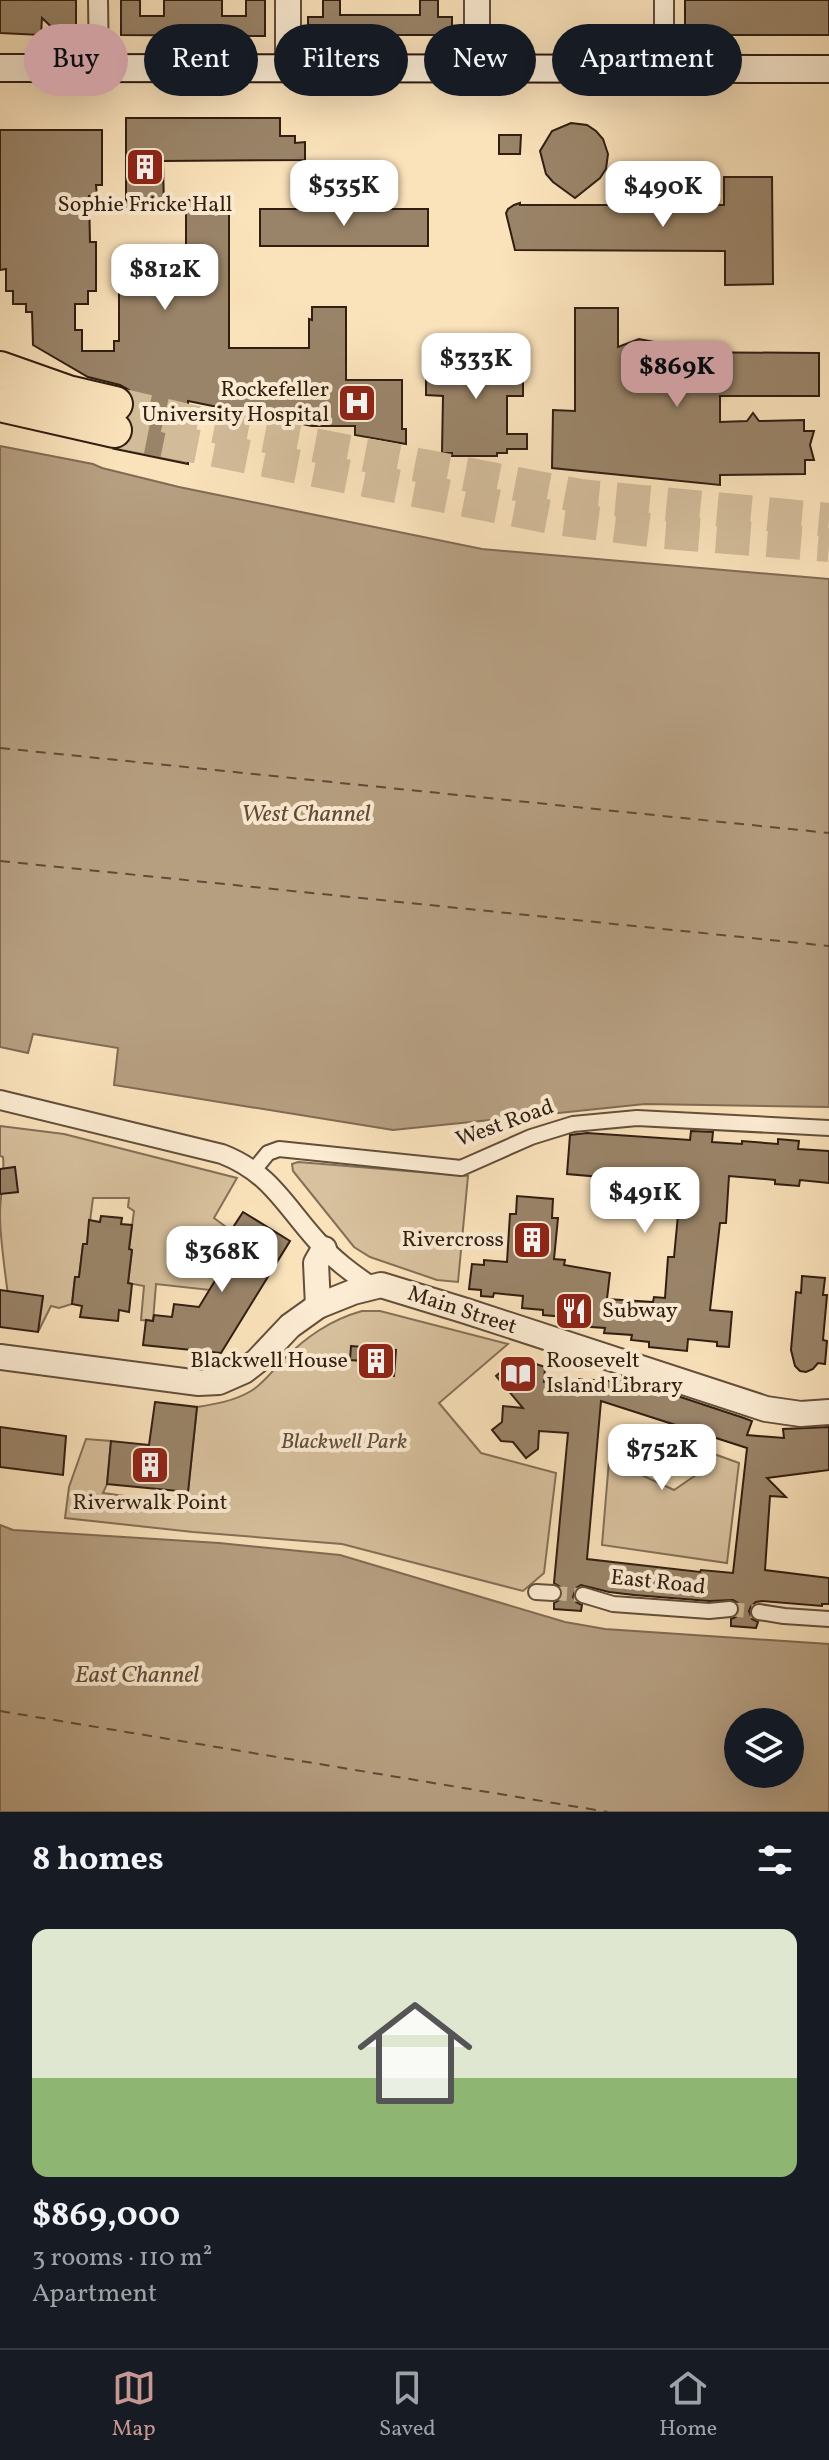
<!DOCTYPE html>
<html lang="en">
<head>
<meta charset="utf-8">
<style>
	:root { --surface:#171b24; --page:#242831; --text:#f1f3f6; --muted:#9ea1a6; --line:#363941; --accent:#c59692 }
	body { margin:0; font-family:Vollkorn,serif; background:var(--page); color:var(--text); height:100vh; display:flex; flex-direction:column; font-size:30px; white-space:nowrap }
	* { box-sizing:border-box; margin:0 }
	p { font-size:26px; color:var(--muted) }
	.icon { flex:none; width:44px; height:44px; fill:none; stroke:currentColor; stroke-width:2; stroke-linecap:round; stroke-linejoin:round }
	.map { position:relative; height:1812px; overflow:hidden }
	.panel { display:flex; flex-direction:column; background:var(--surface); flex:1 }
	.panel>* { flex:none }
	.banner { position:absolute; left:24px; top:24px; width:782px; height:72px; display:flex; gap:16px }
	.fabs { position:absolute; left:724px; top:1708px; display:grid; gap:16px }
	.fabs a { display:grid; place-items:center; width:80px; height:80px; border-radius:50%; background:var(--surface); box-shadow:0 8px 32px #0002; font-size:40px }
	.price { position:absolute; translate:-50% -68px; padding:0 18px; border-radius:16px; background:#fff; color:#222; font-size:26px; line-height:52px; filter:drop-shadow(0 2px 4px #0008) }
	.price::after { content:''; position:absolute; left:50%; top:48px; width:24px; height:18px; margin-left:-12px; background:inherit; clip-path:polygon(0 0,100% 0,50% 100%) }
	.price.on { background:var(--accent); color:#111 }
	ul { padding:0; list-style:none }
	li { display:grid; align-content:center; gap:16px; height:424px; padding:0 32px }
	li span { display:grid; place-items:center; height:248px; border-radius:16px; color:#555 }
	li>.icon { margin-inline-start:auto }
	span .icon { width:144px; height:144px; fill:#fffc; stroke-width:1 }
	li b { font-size:34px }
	h2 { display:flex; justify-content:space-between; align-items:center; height:96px; padding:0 32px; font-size:34px }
	.chip { padding:0 28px; border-radius:36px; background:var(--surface); box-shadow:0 8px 32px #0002; font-size:28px; line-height:72px }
	.chip.on { background:var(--accent); color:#111 }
	.tab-bar { display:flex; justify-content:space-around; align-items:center; height:112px; border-top:2px solid var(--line); background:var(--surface); font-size:22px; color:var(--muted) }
	.tab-bar a { display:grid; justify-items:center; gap:4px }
	.tab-bar .on { color:var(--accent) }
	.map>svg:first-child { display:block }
	.green { fill:#d8c19e; stroke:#847058; stroke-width:2 }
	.water { fill:#b69f81; stroke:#816b54; stroke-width:2; fill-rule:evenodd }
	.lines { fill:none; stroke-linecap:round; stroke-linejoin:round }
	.ferry { stroke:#604b38; stroke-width:2; stroke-dasharray:10 8; stroke-linecap:butt }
	.building { fill:#9a8469; stroke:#311e11; stroke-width:2; fill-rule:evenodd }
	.pedestrian-tunnel { stroke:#d2bb99; stroke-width:14; stroke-dasharray:14 7; stroke-linecap:butt }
	.motorway-tunnel { stroke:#d2bb99; stroke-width:34; stroke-dasharray:34 17; stroke-linecap:butt }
	.pedestrian-casing { stroke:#634f3c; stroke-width:18 }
	.minor-casing { stroke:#634f3c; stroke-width:22 }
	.tertiary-casing { stroke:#634f3c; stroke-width:28 }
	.secondary-casing { stroke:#311e11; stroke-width:30 }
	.motorway-casing { stroke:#311e11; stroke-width:38 }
	.pedestrian { stroke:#fcecd3; stroke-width:14 }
	.minor { stroke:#fcecd3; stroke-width:18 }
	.tertiary { stroke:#fcecd3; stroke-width:24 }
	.secondary { stroke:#fcecd3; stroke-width:26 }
	.motorway { stroke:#fae2bb; stroke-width:34 }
	.labels { text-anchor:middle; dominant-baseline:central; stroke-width:8; stroke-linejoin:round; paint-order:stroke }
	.poi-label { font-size:22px; fill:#311e11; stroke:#fcecd3; text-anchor:end }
	.street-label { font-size:22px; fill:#311e11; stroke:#fcecd3 }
	.park-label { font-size:22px; font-style:italic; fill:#634f3b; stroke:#fcecd3 }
	.water-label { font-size:24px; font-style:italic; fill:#604b38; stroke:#fcecd3 }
</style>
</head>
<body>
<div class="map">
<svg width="829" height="1812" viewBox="0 0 829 1812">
	<rect width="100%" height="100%" fill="#fae2bb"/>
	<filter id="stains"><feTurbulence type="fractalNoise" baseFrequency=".0025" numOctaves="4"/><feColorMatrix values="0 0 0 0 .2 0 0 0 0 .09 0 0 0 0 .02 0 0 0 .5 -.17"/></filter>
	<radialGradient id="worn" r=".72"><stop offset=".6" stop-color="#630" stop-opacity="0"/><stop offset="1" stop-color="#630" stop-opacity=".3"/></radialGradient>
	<!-- green -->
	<g class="green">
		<path d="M0 1126 64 1134 237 1178 214 1218 241 1238 210 1290 156 1284 153 1321 141 1320 144 1286 128 1283 132 1250 129 1249 134 1211 128 1207 129 1198H93L87 1244 83 1245 79 1277H75L72 1304 59 1308 51 1306 38 1332 43 1296H8C5 1269 0 1241 0 1214 0 1195 5 1176 3 1157L0 1156Z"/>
		<polygon points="298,1162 468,1176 458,1282 437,1280 370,1257 354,1247 293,1171 292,1164"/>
		<path d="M362 1311H380L508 1344 439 1403 481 1453 556 1473 544 1573 523 1591 342 1544 193 1532 65 1518 69 1487 86 1439 111 1441 107 1484 103 1493 168 1502 173 1500V1496L186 1497 188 1492 197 1407C216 1404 234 1401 251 1391 263 1384 273 1370 283 1360 306 1337 330 1320 362 1311Z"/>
		<polygon points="703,1450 739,1463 727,1563 602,1545 609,1460 674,1490 696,1475"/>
	</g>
	<!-- water -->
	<g class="water">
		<polygon points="0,446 93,464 102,468 179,487 482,549 829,579 829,1107 645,1104 393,1130 114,1085 118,1048 33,1034 28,1053 0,1047"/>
		<path d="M0 1525 13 1530 219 1543 340 1555 565 1622 605 1629 829 1644V1812H0ZM738 1722H790V1774H738Z"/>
	</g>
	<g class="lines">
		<!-- ferry -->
		<g class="ferry">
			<polyline points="0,748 829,833"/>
			<polyline points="0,861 829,946"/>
			<polyline points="0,1711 608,1812"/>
		</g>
	</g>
	<!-- building -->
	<g class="building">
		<polygon points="0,0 76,0 76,35 60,35 42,18 41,35 0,33"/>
		<polygon points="121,0 140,0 140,16 164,16 164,0 222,0 222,16 246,16 246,0 265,0 265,36 121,35"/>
		<polygon points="323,0 340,0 340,15 420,15 420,0 438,0 438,17 452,17 452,35 308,35 308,17 323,17"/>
		<rect x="685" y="0" width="144" height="35"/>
		<polygon points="126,118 280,118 280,136 295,136 295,143 305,142 305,160 163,161 164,210 126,210"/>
		<polygon points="571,123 587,125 596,131 603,139 608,154 606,169 600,178 575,198 553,182 546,174 540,151 552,131"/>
		<polygon points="0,130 102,130 102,185 96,185 97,196 89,196 90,242 96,242 96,291 88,291 88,304 75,304 75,330 82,330 82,351 114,351 114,341 119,341 119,282 186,280 186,200 229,200 229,348 309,348 309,319 312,320 312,307 346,307 346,380 402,380 402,429 406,429 406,444 355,435 355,426 312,426 188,401 188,464 115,449 128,444 133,435 133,425 129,418 134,409 134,399 129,390 120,385 88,377 33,345 32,312 26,312 26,304 13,304 13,291 6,291 6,269 0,270"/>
		<polygon points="499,135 521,135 520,154 499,154"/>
		<polygon points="724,177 772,177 773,284 725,285 725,251 515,250 506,213 508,209 514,205 520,203 520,205 724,205"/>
		<rect x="260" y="209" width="168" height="37"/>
		<polygon points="575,308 618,308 618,347 639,339 654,342 668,352 819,353 819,396 720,396 720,422 747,421 753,413 759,421 804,420 804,431 814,431 810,445 814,460 805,460 805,474 720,475 720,485 552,468 553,410 575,411"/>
		<polygon points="426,354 523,354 523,396 507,396 507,434 527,434 527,449 507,449 507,453 497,453 497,456 452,456 452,453 442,453 443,396 426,395"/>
		<polygon points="691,1131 713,1132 712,1142 742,1144 742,1141 778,1144 778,1139 799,1141 798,1149 829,1151 829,1183 800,1180 799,1186 775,1184 775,1180 729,1176 726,1223 720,1223 710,1310 732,1312 729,1347 717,1346 717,1342 688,1339 687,1351 649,1347 649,1342 631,1340 632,1335 604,1333 605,1328 577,1326 577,1318 543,1315 543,1310 522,1308 523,1296 494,1293 493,1297 481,1296 481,1290 469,1289 472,1264 484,1265 484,1260 507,1262 510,1214 516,1214 517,1196 553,1199 552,1218 558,1218 554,1259 565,1260 564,1265 610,1273 607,1299 653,1302 654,1297 665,1298 668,1257 674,1257 681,1184 567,1174 570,1135 587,1133 690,1140"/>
		<polygon points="15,1167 18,1192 0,1194 0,1169"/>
		<polygon points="243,1212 290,1241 221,1353 143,1345 146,1320 153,1321 154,1315 172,1317 174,1304 199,1307 241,1238 230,1232"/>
		<polygon points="101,1216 122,1218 121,1224 132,1225 129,1249 132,1250 128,1283 132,1284 129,1312 119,1310 118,1321 80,1317 82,1306 72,1304 75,1277 79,1277 83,1244 87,1244 89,1220 100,1222"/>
		<polygon points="802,1276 825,1278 823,1295 827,1295 823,1340 827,1341 825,1364 818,1363 813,1369 806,1372 800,1371 795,1366 791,1350 796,1292 801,1293"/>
		<polygon points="0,1290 43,1296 38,1332 0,1327"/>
		<polygon points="351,1346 396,1350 394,1376 362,1373 363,1361 350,1360"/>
		<path d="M518 1358 545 1367 544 1382 578 1384 579 1379 610 1381 612 1377 619 1379 620 1377 744 1418 752 1421 747 1435 784 1438 783 1429 829 1427V1470L767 1478 786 1497 770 1496 765 1570 829 1578V1604H822V1606L762 1601 756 1602 751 1606 749 1611 752 1619 758 1622 756 1628 731 1626V1619L736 1617 740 1609 738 1603 733 1600 709 1601 634 1595 609 1592 581 1585 576 1588 573 1597 576 1602 582 1605 581 1611 554 1609V1603L561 1599 563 1594 562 1588 554 1583 568 1433 539 1431 538 1449 526 1458 513 1442 501 1441 492 1430 502 1422 503 1406 523 1408 496 1376ZM601 1401 747 1448 733 1573 701 1570 700 1572 587 1559Z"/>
		<polygon points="155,1402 197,1407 188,1492 107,1484 111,1441 149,1445"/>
		<polygon points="0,1427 66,1436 63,1475 0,1467"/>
	</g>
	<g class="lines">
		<!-- pedestrian-tunnel -->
		<g class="pedestrian-tunnel">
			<polyline points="553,1593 583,1595"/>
			<polyline points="730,1609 759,1612"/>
		</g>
		<!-- motorway-tunnel -->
		<g class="motorway-tunnel">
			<polyline points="115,404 188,421 580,496 829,520"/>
			<polyline points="114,430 556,518 665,532 829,545"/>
		</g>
		<defs>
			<g id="pedestrian">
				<polyline points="254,1170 268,1153 279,1149 461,1168 531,1137 573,1124 637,1118 829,1128"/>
				<polyline points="536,1592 553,1593"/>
				<polyline points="583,1595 613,1604 709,1611 730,1609"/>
				<polyline points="759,1612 784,1616 829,1619"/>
			</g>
			<g id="minor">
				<polyline points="98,0 99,68"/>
				<polyline points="664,69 664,0"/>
				<path d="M0 1100 222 1154C271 1173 285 1206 318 1242 334 1260 352 1273 372 1287"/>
			</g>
			<g id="tertiary">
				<polyline points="288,0 288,68"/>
				<polyline points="477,0 477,69"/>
				<polyline points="318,1306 316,1263 324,1249"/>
				<polyline points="0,1357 199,1383 219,1382 244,1371 257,1361 290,1326 318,1306 353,1292 381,1285 466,1311 766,1409 801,1414 829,1412"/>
			</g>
			<polyline id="secondary" points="0,68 829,69"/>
			<g id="motorway">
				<polyline points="0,369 68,393 115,404"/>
				<polyline points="0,404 114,430"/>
			</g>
		</defs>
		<!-- pedestrian casing -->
		<use href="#pedestrian" class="pedestrian-casing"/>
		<!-- minor casing -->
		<use href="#minor" class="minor-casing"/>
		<!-- tertiary casing -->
		<use href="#tertiary" class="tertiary-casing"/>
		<!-- secondary casing -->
		<use href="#secondary" class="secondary-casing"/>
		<!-- motorway casing -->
		<use href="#motorway" class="motorway-casing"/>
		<!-- pedestrian -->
		<use href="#pedestrian" class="pedestrian"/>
		<!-- minor -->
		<use href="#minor" class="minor"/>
		<!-- tertiary -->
		<use href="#tertiary" class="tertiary"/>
		<!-- secondary -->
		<use href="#secondary" class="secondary"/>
		<!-- motorway -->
		<use href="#motorway" class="motorway"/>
	</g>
	<!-- icons -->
	<defs>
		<symbol id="building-square" viewBox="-11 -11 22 22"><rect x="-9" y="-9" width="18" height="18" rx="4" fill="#8f2418" stroke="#fcecd3"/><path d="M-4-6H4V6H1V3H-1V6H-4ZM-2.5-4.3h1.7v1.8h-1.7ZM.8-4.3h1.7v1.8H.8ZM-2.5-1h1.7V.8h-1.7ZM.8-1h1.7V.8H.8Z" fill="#fff"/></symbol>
		<symbol id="hospital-square" viewBox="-11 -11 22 22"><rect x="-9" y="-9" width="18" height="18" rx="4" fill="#8f2418" stroke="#fcecd3"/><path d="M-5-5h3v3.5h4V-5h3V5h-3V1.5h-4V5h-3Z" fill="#fff"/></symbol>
		<symbol id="restaurant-square" viewBox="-11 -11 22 22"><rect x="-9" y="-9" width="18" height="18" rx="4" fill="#8f2418" stroke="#fcecd3"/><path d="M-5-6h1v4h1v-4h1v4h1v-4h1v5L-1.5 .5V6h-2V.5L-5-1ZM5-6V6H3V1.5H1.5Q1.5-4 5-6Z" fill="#fff"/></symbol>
		<symbol id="library-square" viewBox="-11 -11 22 22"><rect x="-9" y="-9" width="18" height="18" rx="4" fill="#8f2418" stroke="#fcecd3"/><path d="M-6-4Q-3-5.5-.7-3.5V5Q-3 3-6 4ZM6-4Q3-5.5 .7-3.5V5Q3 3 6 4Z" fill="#fff"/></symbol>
	</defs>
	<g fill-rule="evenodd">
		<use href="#building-square" x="123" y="145" width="44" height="44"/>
		<use href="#hospital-square" x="335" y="381" width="44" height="44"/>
		<use href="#building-square" x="510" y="1218" width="44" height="44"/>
		<use href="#restaurant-square" x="552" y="1289" width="44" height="44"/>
		<use href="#building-square" x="354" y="1339" width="44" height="44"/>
		<use href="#library-square" x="496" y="1352" width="44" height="44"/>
		<use href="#building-square" x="128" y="1443" width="44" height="44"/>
	</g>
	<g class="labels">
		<!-- poi labels -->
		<g class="poi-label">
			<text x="145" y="205" text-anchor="middle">Sophie Fricke Hall</text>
			<text x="329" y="390">Rockefeller<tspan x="329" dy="25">University Hospital</tspan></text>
			<text x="504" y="1240">Rivercross</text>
			<text x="602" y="1311" text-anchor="start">Subway</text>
			<text x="348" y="1361">Blackwell House</text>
			<text x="546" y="1361" text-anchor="start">Roosevelt<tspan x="546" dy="25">Island Library</tspan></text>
			<text x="150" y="1503" text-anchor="middle">Riverwalk Point</text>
		</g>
		<!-- street labels -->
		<g class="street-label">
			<text transform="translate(505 1124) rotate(-20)">West Road</text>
			<text transform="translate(462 1311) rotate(18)">Main Street</text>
			<text transform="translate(658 1583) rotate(6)">East Road</text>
		</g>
		<!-- park labels -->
		<g class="park-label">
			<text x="344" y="1442">Blackwell Park</text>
		</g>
		<!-- water labels -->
		<g class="water-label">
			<text x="306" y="815">West Channel</text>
			<text x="137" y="1676">East Channel</text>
		</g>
	</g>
	<rect width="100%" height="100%" filter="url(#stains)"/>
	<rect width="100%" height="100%" fill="url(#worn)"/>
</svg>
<div class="fabs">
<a><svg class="icon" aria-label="layers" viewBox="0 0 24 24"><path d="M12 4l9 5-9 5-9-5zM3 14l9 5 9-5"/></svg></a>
</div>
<b class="price" style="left:344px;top:228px">$535K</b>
<b class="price" style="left:663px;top:229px">$490K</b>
<b class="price" style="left:165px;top:312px">$812K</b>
<b class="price" style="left:476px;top:401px">$333K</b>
<b class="price on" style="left:677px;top:409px">$869K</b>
<b class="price" style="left:645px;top:1235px">$491K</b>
<b class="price" style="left:222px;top:1294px">$368K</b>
<b class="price" style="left:662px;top:1492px">$752K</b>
<div class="banner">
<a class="chip on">Buy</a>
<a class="chip">Rent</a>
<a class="chip">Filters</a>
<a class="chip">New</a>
<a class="chip">Apartment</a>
</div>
</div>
<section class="panel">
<h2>8 homes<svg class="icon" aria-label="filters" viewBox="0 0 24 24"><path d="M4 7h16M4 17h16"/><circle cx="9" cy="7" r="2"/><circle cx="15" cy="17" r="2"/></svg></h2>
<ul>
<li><span style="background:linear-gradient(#dfe7d0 60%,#8fb573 0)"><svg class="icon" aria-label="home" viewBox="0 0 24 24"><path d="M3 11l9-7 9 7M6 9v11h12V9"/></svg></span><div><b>$869,000</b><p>3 rooms · 110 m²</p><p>Apartment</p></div></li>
</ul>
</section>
<nav class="tab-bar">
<a class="on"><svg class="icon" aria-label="map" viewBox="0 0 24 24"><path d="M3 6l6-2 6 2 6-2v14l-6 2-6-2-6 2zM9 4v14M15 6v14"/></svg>Map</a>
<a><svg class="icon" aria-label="saved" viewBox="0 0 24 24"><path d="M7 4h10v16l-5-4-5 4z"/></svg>Saved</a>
<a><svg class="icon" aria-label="home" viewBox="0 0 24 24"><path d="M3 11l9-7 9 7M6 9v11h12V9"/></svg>Home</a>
</nav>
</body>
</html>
